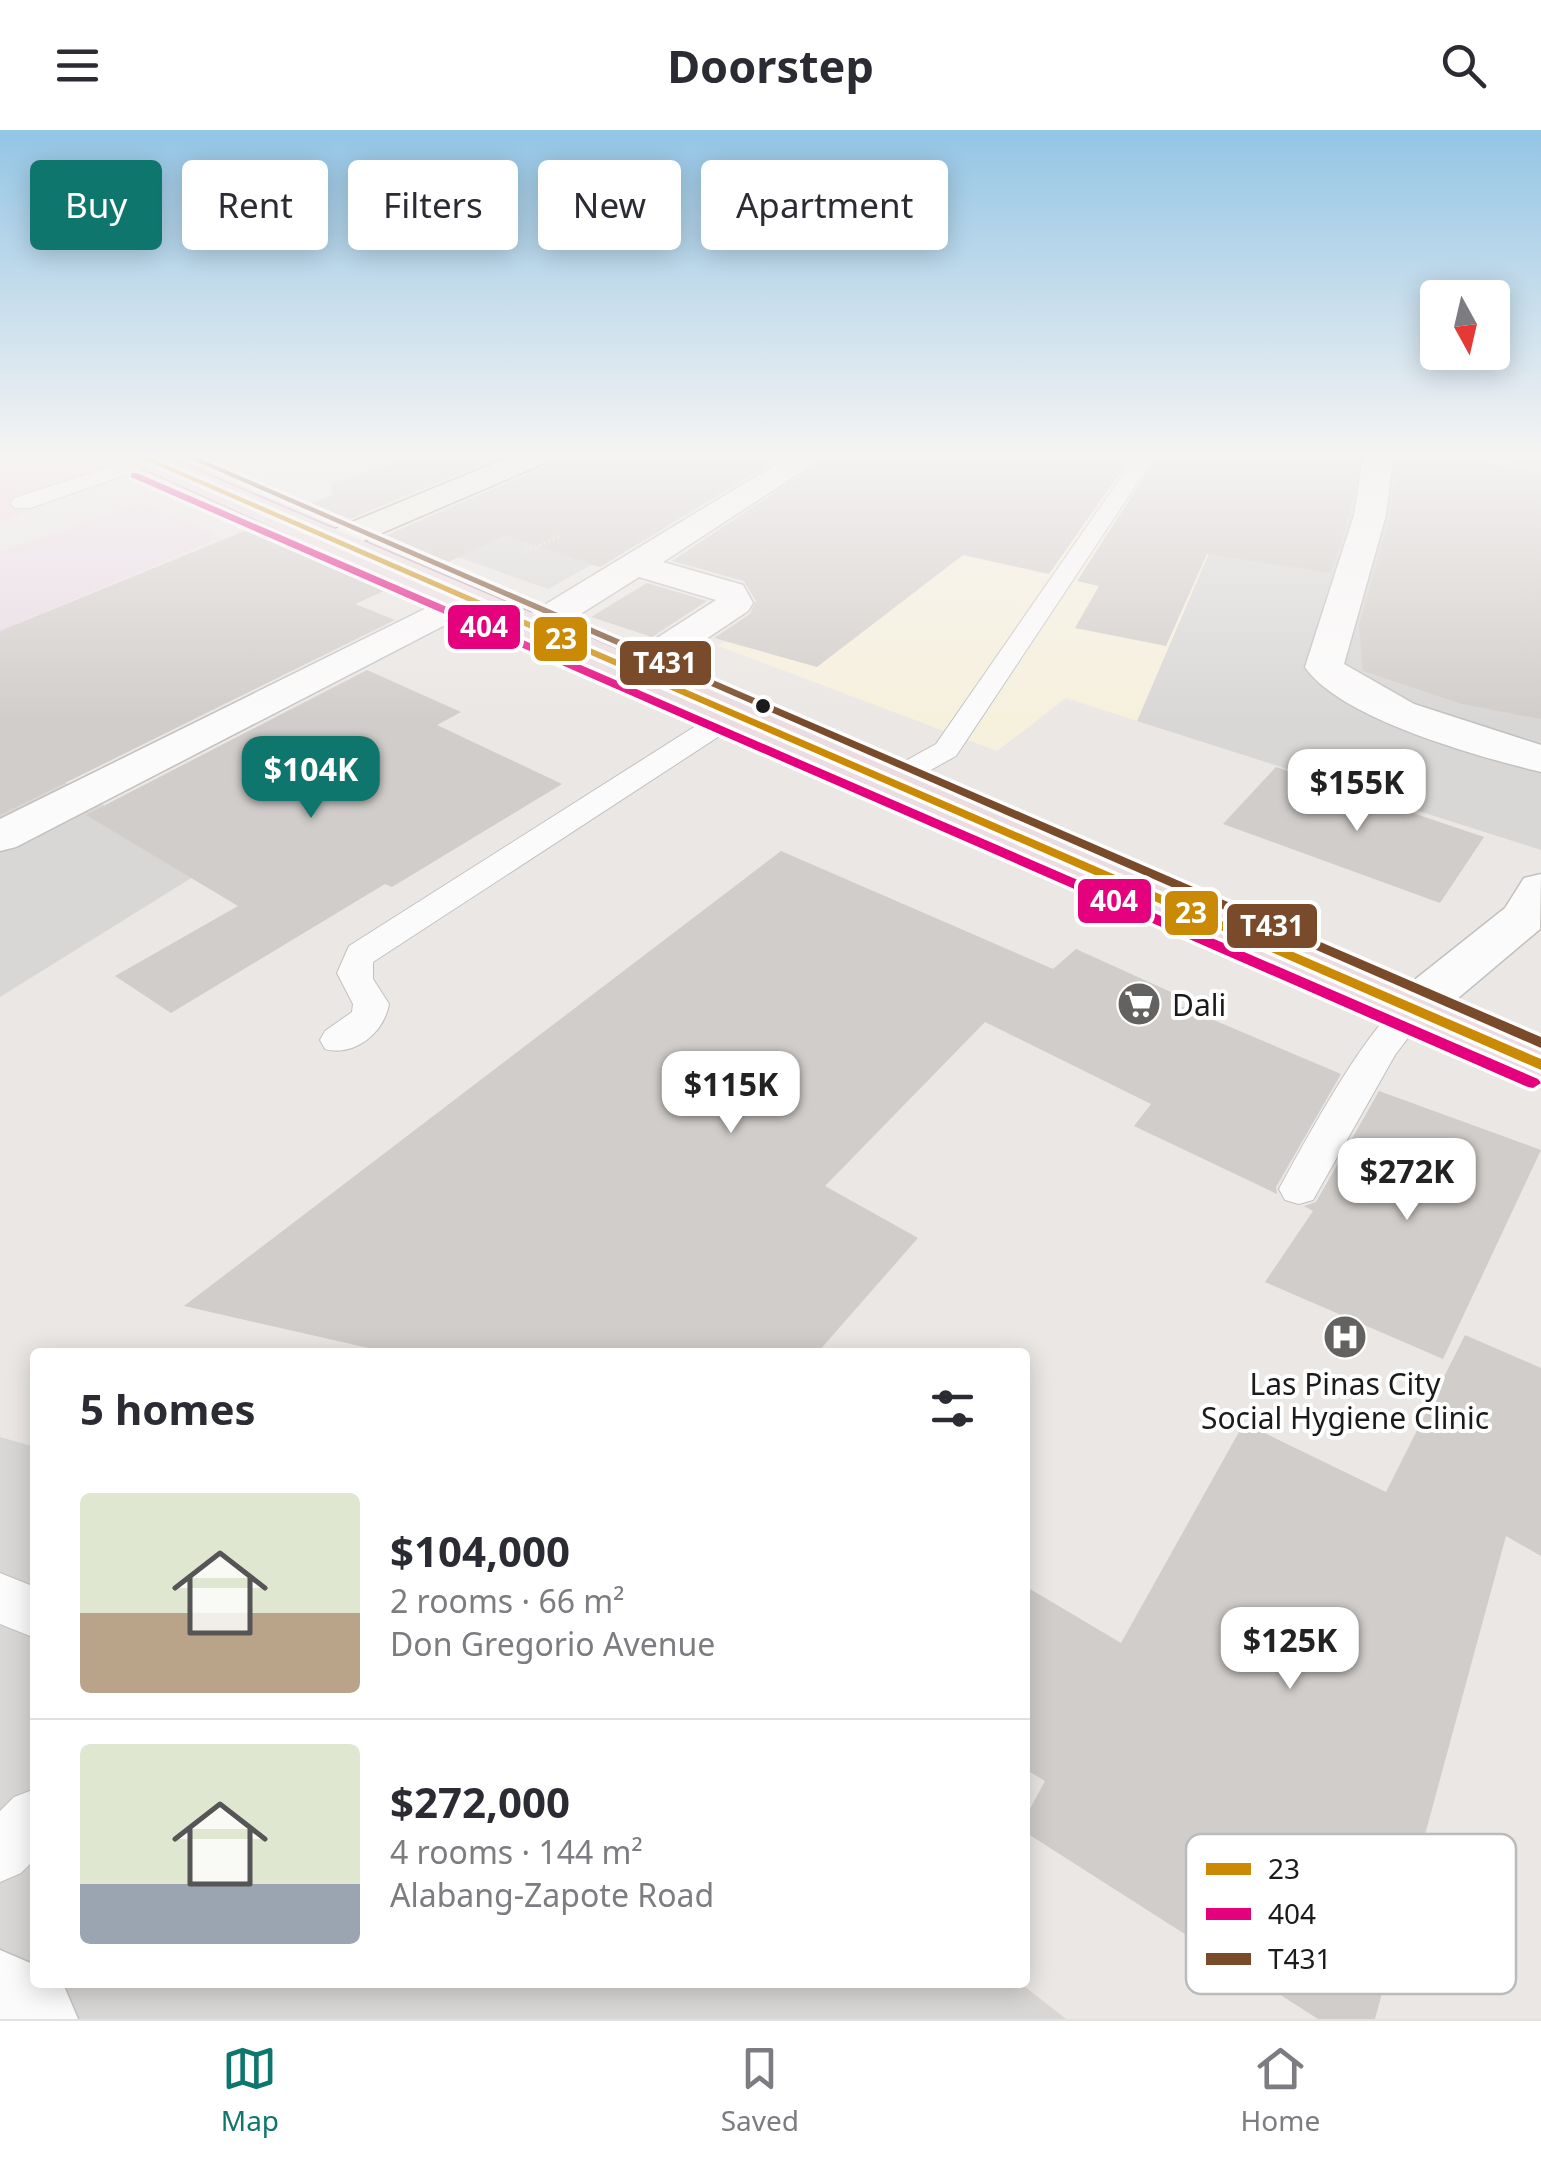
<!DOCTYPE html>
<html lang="en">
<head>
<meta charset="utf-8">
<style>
	:root { --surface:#fff; --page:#f2f2f3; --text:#2b2b33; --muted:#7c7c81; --line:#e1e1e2; --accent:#0f766e }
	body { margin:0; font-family:"Noto Sans",sans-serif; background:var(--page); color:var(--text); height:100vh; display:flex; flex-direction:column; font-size:38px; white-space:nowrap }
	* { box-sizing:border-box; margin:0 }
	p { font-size:32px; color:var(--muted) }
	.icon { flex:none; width:55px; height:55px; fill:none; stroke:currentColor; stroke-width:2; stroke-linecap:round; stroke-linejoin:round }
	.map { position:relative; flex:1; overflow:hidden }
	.drawer { position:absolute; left:30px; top:1218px; width:1000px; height:640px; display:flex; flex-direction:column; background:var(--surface); border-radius:10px; box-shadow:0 5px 25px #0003 }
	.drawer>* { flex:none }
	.banner { position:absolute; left:30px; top:30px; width:1000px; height:90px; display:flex; gap:20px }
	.needle { width:65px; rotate:172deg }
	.fabs { position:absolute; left:1420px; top:150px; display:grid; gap:20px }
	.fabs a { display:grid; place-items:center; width:90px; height:90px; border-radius:10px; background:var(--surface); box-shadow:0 5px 25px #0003; font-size:50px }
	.price { position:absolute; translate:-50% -85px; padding:0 22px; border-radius:20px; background:#fff; color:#222; font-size:32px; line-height:65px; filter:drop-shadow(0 2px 5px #0008) }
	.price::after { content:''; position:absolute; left:50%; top:60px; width:30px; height:22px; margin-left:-15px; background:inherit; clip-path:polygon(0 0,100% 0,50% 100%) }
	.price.current { background:var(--accent); color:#fff }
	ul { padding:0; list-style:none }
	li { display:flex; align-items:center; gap:30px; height:250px; padding:0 50px }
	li+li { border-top:2px solid var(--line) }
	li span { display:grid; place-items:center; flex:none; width:280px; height:200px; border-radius:10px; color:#555 }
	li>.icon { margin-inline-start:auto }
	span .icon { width:120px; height:120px; fill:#fffc; stroke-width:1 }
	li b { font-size:42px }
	h2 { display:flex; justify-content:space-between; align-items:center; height:120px; padding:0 50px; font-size:42px }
	.pill { padding:0 35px; border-radius:10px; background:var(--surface); box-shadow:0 5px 25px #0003; font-size:35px; line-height:90px }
	.pill.current { background:var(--accent); color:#fff }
	header { display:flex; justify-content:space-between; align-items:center; height:130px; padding:0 50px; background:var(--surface); font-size:45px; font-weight:700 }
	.tabs { display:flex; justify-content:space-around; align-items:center; height:140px; border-top:2px solid var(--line); background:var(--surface); font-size:28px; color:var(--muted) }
	.tabs a { display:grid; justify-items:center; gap:5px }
	.tabs .current { color:var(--accent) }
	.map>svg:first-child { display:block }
	.residential { fill:#d9d7d5 }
	.commercial { fill:#eed8da }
	.industrial { fill:#e9dbe6 }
	.education { fill:#f6f1dd }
	.parking { fill:#d8d7d5 }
	.building { fill:#d1cdca }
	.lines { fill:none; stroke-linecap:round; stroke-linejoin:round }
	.lane-casing { stroke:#c2c1c0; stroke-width:2 }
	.street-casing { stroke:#c2c1c0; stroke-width:3 }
	.secondary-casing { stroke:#95927c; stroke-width:3 }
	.highway-casing { stroke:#c298ab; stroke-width:3 }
	.path { stroke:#ead7d7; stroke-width:4; stroke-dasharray:2.5 2.5; stroke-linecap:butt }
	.lane { fill:#fcfbfb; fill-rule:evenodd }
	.street { fill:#fcfbfb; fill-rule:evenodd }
	.secondary { fill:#f2f1e8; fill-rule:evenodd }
	.highway { fill:#eadce1; fill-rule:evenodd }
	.bus-1-casing { stroke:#fff; stroke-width:7 }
	.bus-2-casing { stroke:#fff; stroke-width:7 }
	.bus-3-casing { stroke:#fff; stroke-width:7 }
	.bus-1 { fill:#cb8a05; fill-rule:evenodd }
	.bus-2 { fill:#e5007d; fill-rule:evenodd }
	.bus-3 { fill:#7a4b2a; fill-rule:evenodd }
	.bus-dot { fill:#1b1b1b; stroke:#fff; stroke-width:4 }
	.labels { text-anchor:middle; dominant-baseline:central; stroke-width:8; stroke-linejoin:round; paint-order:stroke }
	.poi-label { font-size:30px; fill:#1b1b1b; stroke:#fff; text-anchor:start }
	.key { fill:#fff; stroke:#bbb; stroke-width:2.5 }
	.key-label { font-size:28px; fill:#1b1b1b }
	.line-badge { stroke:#fff; stroke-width:4 }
	.badge-label { font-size:28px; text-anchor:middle; font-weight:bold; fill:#fff }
</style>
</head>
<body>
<header><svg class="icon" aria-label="menu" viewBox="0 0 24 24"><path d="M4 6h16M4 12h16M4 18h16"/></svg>Doorstep<svg class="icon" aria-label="search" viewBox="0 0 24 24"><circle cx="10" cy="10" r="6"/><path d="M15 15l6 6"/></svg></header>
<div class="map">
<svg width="1541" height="1889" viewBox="0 0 1541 1889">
	<rect width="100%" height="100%" fill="#eae7e4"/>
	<!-- residential -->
	<g class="residential">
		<polygon points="1250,327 1541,327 1541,720 1137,591"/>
		<polygon points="0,614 209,737 0,867"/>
		<polygon points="0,1307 35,1317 35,1852 1019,1852 1066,1889 0,1889"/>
	</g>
	<!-- commercial -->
	<polygon class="commercial" points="0,327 65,327 113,348 0,392"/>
	<!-- industrial -->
	<polygon class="industrial" points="141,373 221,407 0,501 0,422"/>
	<!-- education -->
	<polygon class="education" points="1009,327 1250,327 1137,591 1066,568 997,621 718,516 864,407 1004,333"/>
	<!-- parking -->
	<polygon class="parking" points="396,405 478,418 505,406 593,434 548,459"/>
	<!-- building -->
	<g class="building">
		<polygon points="408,327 500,327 335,395 298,379 334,364 330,354"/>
		<polygon points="553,327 781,327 600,437 505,406 435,438 373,411 546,336"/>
		<polygon points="828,327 1131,327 1049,444 963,425 817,537 714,508 750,484 756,471 744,451 672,431"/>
		<polygon points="1157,327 1359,327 1350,384 1331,443 1207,424 1166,516 1075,498 1099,456 1077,451"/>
		<polygon points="1397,327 1541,327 1541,589 1462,574 1363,541 1359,495 1390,386"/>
		<polygon points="259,395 395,456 355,474 395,490 0,685 0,501"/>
		<polygon points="647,453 707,471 652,507 591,487"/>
		<polygon points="367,540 461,582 437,595 562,654 392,757 385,754 171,883 115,846 238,776 86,685"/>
		<polygon points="1276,637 1353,663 1484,707 1440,773 1223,694"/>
		<polygon points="781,721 1053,839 1076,819 1182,867 1176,874 1341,944 1276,1057 1277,1064 1134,996 1151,974 985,892 825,1056 918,1108 818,1222 386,1222 184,1176"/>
		<polygon points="1379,961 1541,1020 1443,1229 1265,1152 1313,1081 1304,1076 1316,1072"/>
		<polygon points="1465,1205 1541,1238 1541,1426 1506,1406 1375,1889 1318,1889 1025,1702 1025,1688 1045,1651 1025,1639 1025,1456 1121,1513 1244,1293 1386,1362"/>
	</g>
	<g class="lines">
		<defs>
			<g id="lane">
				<polygon points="139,327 160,330 157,334 30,378 14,378 11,373 14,368"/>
				<polygon points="1135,327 1154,328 956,626 900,657 880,657 875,651 880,645 936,614"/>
				<path d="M734 576 748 584 744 590 373 832V849L389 874C384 903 354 927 325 919L320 910 325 901 352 882 353 874 337 843 349 816 724 578Z"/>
				<path d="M1412 867 1425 871 1430 879 1395 925 1313 1070 1299 1074 1285 1070 1279 1059C1300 1021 1376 877 1412 867Z"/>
				<polygon points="0,1443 35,1457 35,1508 0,1494"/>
				<polygon points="35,1659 35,1729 21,1743 0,1752 0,1681 14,1667"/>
			</g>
			<g id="street">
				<polygon points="788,327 824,327 663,432 743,455 753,473 748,481 646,549 632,553 618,549 613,541 618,533 716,470 639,447 544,507 531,510 518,507 513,499 518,491"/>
				<path d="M1363 327H1393L1386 385 1344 534 1414 574 1541 615V642C1480 627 1340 589 1305 537L1354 385Z"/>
				<polygon points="465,459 478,462 483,470 478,478 16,717 0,721 0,689"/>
				<polygon points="1541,744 1540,799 1431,891 1412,896 1393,891 1386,879 1393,867 1505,778 1524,748"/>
				<polygon points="0,1820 35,1835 35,1852 64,1856 78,1889 0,1889"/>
			</g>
			<polygon id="secondary" points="509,327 549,327 545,333 347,418 323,418 318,411 323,404"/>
			<polygon id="highway" points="127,327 166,327 1541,913 1541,954 362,438 131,333"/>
		</defs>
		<!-- lane casing -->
		<use href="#lane" class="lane-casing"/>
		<!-- street casing -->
		<use href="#street" class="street-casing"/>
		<!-- secondary casing -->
		<use href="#secondary" class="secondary-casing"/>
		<!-- highway casing -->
		<use href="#highway" class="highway-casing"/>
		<!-- path -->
		<g class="path">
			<polyline points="1465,327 1541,340"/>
			<polyline points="525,421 559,407"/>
		</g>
		<!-- lane -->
		<use href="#lane" class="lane"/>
		<!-- street -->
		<use href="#street" class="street"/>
		<!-- secondary -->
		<use href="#secondary" class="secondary"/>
		<!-- highway -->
		<use href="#highway" class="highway"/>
		<defs>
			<polygon id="bus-1" points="138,327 148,327 1541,929 1541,940"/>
			<polygon id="bus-2" points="131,343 137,343 1538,949 1541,953 1533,958 1528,957 131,347"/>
			<polygon id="bus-3" points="186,327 196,327 1541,907 1541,918"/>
		</defs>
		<!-- bus-1 casing -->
		<use href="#bus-1" class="bus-1-casing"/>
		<!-- bus-2 casing -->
		<use href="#bus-2" class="bus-2-casing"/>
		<!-- bus-3 casing -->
		<use href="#bus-3" class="bus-3-casing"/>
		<!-- bus-1 -->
		<use href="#bus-1" class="bus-1"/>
		<!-- bus-2 -->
		<use href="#bus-2" class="bus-2"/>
		<!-- bus-3 -->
		<use href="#bus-3" class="bus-3"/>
	</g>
	<!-- sky -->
	<linearGradient id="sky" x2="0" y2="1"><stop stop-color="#93c5e5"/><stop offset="0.55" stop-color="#f6f4f3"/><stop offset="1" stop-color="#f6f4f3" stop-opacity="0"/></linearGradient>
	<rect width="1541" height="591" fill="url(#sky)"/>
	<!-- icons -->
	<defs>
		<symbol id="supermarket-disc" viewBox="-11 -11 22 22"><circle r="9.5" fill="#636261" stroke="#fff"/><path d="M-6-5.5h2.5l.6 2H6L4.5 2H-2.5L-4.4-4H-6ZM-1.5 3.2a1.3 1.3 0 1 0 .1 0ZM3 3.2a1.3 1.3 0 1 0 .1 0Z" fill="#fff"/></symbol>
		<symbol id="hospital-disc" viewBox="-11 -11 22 22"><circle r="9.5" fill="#636261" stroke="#fff"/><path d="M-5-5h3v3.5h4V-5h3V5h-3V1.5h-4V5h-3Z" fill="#fff"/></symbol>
	</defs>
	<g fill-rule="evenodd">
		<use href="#supermarket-disc" x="1114" y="849" width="50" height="50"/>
		<use href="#hospital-disc" x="1320" y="1182" width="50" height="50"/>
	</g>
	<!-- markers -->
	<circle class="bus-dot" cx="763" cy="576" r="9"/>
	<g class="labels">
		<!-- poi labels -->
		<g class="poi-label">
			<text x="1172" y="874">Dali</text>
			<text x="1345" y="1253" text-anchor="middle">Las Pinas City<tspan x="1345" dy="34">Social Hygiene Clinic</tspan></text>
		</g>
	</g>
	<!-- legend -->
	<rect x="1186" y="1704" width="330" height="160" rx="15" class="key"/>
	<rect x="1206" y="1733" width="45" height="12" fill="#cb8a05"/>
	<rect x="1206" y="1778" width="45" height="12" fill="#e5007d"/>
	<rect x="1206" y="1823" width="45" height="12" fill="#7a4b2a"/>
	<g class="key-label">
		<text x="1268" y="1749">23</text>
		<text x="1268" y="1794">404</text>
		<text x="1268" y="1839">T431</text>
	</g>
	<g class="line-badge">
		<rect x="446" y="473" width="76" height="48" rx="10" fill="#e5007d"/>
		<rect x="532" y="485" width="57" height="48" rx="10" fill="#cb8a05"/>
		<rect x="618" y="509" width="95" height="48" rx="10" fill="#7a4b2a"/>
		<rect x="1076" y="747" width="77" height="48" rx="10" fill="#e5007d"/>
		<rect x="1163" y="759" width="57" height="48" rx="10" fill="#cb8a05"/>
		<rect x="1225" y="772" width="94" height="48" rx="10" fill="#7a4b2a"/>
	</g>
	<g class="badge-label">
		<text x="484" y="507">404</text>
		<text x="561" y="519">23</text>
		<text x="665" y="543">T431</text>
		<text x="1114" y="781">404</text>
		<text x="1191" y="793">23</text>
		<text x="1272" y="806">T431</text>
	</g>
</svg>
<div class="fabs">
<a><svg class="needle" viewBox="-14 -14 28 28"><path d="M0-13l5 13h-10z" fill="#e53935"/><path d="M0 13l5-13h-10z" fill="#7c7c81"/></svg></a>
</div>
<b class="price current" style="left:311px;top:691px">$104K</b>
<b class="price" style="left:1357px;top:704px">$155K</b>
<b class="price" style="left:731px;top:1006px">$115K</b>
<b class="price" style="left:1407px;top:1093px">$272K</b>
<b class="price" style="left:1290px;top:1562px">$125K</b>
<div class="banner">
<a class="pill current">Buy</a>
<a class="pill">Rent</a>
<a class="pill">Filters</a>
<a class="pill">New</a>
<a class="pill">Apartment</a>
</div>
<section class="drawer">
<h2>5 homes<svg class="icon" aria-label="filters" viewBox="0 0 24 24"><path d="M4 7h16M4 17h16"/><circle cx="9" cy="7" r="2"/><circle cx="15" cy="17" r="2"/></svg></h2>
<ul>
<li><span style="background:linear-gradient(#dfe7d0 60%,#b9a48a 0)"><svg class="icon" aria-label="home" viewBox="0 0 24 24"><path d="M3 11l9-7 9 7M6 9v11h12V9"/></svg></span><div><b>$104,000</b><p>2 rooms · 66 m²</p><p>Don Gregorio Avenue</p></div></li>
<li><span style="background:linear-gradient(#dfe7d0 70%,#9aa5b1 0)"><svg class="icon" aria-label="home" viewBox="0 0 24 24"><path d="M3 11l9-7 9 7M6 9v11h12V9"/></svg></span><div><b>$272,000</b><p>4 rooms · 144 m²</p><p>Alabang-Zapote Road</p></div></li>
</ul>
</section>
</div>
<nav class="tabs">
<a class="current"><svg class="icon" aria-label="map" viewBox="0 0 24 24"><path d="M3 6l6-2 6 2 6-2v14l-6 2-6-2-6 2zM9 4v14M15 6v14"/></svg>Map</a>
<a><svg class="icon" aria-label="saved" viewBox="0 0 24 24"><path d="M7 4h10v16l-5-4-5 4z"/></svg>Saved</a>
<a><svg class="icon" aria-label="home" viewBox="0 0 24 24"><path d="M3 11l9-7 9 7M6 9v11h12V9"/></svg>Home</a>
</nav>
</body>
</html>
